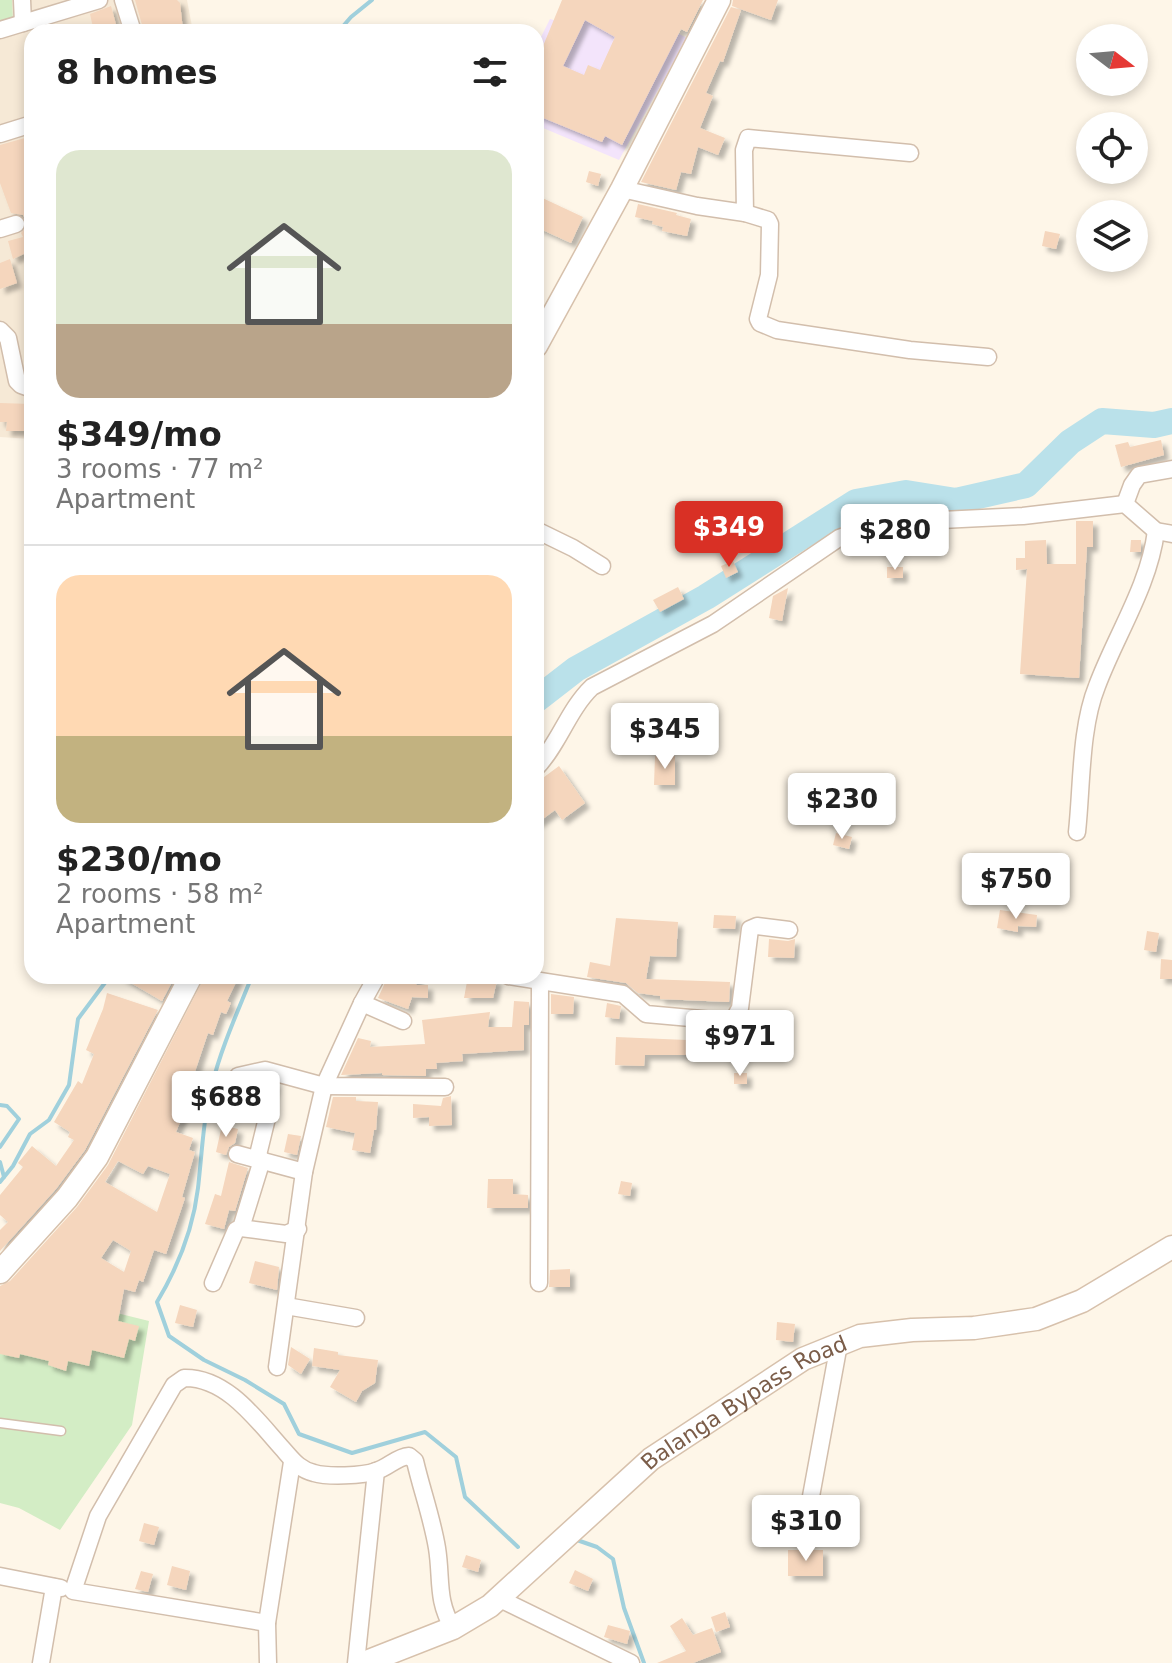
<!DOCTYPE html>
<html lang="en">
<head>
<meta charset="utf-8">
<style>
	:root { --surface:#fff; --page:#f2f2f2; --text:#222; --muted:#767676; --line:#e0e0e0; --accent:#d93025 }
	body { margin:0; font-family:"DejaVu Sans",sans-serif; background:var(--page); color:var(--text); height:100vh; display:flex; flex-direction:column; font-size:30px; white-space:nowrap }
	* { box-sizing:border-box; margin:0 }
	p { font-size:26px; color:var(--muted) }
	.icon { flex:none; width:44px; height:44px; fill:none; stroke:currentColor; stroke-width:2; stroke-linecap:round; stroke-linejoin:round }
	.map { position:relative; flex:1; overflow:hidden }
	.panel { position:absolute; left:24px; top:24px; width:520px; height:960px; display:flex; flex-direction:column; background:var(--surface); border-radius:24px; box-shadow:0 4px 12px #0003 }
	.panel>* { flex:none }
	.needle { width:52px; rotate:106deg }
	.fabs { position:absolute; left:1076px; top:24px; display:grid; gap:16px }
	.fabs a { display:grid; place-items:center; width:72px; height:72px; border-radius:50%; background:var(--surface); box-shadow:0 4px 12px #0003; font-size:40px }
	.price { position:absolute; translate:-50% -68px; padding:0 18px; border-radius:8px; background:#fff; color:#222; font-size:26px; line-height:52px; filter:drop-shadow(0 2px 4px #0008) }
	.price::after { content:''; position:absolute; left:50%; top:48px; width:24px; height:18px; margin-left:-12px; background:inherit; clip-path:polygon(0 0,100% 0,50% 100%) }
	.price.selected { background:var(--accent); color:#fff }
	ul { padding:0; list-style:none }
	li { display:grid; align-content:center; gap:16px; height:424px; padding:0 32px }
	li+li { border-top:2px solid var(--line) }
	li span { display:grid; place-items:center; height:248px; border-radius:24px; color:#555 }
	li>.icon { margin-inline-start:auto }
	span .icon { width:144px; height:144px; fill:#fffc; stroke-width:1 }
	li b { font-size:34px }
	h2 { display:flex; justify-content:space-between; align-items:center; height:96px; padding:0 32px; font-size:34px }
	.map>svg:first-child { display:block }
	.residential { fill:#f6e9d6 }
	.education { fill:#f3e4fb }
	.green { fill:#d3edc5 }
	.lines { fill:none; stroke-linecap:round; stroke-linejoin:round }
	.stream { stroke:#a0d0dc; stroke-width:4 }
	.river { stroke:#bae1ea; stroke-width:26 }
	.building { fill:#f5d6bd; fill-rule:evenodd; filter:url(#shadow) }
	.lane-casing { stroke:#d2beac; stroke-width:11 }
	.street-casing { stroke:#d2beac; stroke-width:19 }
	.secondary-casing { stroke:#d7c1ac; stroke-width:25 }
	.lane { stroke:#fff; stroke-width:8 }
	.street { stroke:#fff; stroke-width:16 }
	.secondary { stroke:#fff; stroke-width:22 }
	.labels { text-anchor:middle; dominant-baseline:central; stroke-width:6; stroke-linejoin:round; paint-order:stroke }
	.street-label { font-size:22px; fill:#7b5d49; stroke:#fffaf0 }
</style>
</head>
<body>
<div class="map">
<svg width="1172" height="1663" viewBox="0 0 1172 1663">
	<defs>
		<filter id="shadow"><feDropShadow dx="5" dy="5" stdDeviation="2" flood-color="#0004"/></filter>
	</defs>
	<rect width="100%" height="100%" fill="#fef6e8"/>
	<!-- residential -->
	<polygon class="residential" points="0,0 187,0 193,32 32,32 32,315 26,328 32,330 32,439 0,437"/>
	<!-- education -->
	<polygon class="education" points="577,0 656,22 687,38 619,160 536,125 536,47 550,19 564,23"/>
	<!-- green -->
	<g class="green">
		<polygon points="0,0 12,0 13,21 0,24"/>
		<polygon points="40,1294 149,1321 132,1425 60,1530 19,1508 0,1503 0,1311"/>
	</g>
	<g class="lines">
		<!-- stream -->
		<g class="stream">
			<polyline points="338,32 351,17 372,0"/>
			<path d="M252 976C238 1011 221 1048 212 1085 203 1119 202 1154 198 1188 193 1230 178 1267 157 1302L169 1336 204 1360 245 1380 284 1404 299 1434 352 1453 425 1432 456 1457 465 1497 518 1547"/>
			<polyline points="0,1105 7,1106 19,1119 0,1147"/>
			<polyline points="0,1162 4,1177"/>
			<polyline points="0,1182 13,1166 30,1134 49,1120 69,1085 78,1019 110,976"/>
			<polyline points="574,1539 597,1547 613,1559 624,1608 644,1663"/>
		</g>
		<!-- river -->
		<polyline class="river" points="536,700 576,669 706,597 856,502 906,493 956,501 1026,485 1070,442 1102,421 1154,425 1172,421"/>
	</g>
	<!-- building -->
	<g class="building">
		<polygon points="135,0 177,0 180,3 183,30 144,32"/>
		<path d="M562 0H703L687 32 681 29 622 145 605 136 602 142 536 115V63ZM585 20 615 37 600 70 588 65 584 75 563 66Z"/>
		<polygon points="733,0 778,0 771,20 732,6"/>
		<polygon points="111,6 118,32 94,32 90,14"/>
		<polygon points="731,7 741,10 723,62 720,61 706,93 713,96 700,128 725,138 718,155 698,147 691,174 681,172 676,190 641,182"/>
		<polygon points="32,136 32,258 28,252 13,259 8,241 23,237 21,233 26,227 27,222 23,215 11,213 0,183 0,145"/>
		<polygon points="589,171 601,174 598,186 586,182"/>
		<polygon points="536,195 583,217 571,243 536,227"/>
		<polygon points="638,204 677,213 676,215 691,219 687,236 662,231 663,227 652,224 653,221 635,217"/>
		<polygon points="1045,231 1060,234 1056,249 1042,246"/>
		<polygon points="10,259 17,283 0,289 0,263"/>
		<polygon points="0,403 31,404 30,431 6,431 7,422 0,422"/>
		<polygon points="1161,440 1164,455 1121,467 1115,445 1128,442 1130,447"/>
		<polygon points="1076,521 1093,521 1093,547 1087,547 1079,678 1020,674 1027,569 1016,570 1016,558 1025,558 1025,541 1046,540 1047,564 1076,564"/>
		<polygon points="1131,540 1141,540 1141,552 1130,552"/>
		<polygon points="733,561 738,572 726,578 721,566"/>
		<rect x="887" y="567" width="16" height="11"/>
		<polygon points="678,587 684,599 660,612 653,600"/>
		<polygon points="788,588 782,621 769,618 773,596"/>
		<polygon points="655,756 675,756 675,785 654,785"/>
		<polygon points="559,766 585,803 562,820 555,810 536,824 536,783"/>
		<polygon points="836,833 852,837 849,849 833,845"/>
		<polygon points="1000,910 1037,915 1036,927 1018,926 1018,932 997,928"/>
		<polygon points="714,915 736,916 735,929 713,928"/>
		<polygon points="616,918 678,922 676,957 650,956 646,979 730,982 729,1002 660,999 660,996 638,993 626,983 587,977 590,962 610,966"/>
		<polygon points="1147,931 1159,933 1156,952 1144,950"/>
		<polygon points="769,939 788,941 795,939 794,958 768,957"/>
		<polygon points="1161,959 1172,960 1172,979 1160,979"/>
		<polygon points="119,976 175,976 162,1001"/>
		<path d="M205 976H239L227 1001 231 1003 226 1014 221 1012 213 1035 208 1033 183 1107 186 1108 176 1132 193 1138 189 1150 195 1152 182 1197 185 1198 166 1254 154 1250 143 1282 139 1280 135 1292 124 1289 118 1321 139 1326 135 1341 129 1339 124 1358 92 1350 89 1366 68 1361 66 1371 48 1365 49 1361 20 1354 19 1358 0 1354V1286L10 1281 77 1207 108 1165ZM118 1161 143 1174 148 1166 170 1174 157 1212 105 1182ZM113 1240 131 1251 124 1272 101 1258Z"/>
		<polygon points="388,976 419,976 416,985 428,985 428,998 412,997 408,1009 378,998"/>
		<polygon points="468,976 497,980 493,998 464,998"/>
		<polygon points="107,993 158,1010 85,1150 56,1189 0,1251 0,1230 8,1222 0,1215 0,1195 23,1167 18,1163 32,1146 56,1166 74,1140 68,1137 70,1132 54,1122 78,1081 82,1084 94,1054 86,1050 103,1009"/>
		<polygon points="551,994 574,997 573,1014 551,1014"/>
		<polygon points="514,1001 529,1002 529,1025 524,1025 524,1050 462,1054 463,1061 436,1063 437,1069 426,1069 426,1076 382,1075 382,1073 341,1075 358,1038 371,1041 370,1047 425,1044 422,1020 490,1012 488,1027 512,1027"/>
		<polygon points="607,1003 621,1006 619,1019 605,1017"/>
		<polygon points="616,1037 687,1040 686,1055 645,1055 644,1066 615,1065"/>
		<rect x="734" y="1073" width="13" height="11"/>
		<polygon points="265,1081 275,1084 269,1107 253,1103 259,1083"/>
		<polygon points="451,1096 452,1125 429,1126 429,1117 413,1118 413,1104 441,1106 443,1098"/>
		<polygon points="333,1097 356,1097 356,1101 378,1102 376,1130 374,1130 370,1153 352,1150 355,1133 326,1127"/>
		<polygon points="222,1125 238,1129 235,1143 229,1147 226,1155 216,1152"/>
		<polygon points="288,1134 301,1136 297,1155 284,1152"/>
		<polygon points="229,1162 248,1168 235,1211 229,1210 224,1229 205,1224 215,1194 221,1196"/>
		<polygon points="488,1179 513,1179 513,1194 528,1195 528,1208 487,1208"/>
		<polygon points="621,1181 632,1183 630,1196 618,1194"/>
		<polygon points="255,1261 279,1267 277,1290 249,1283"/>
		<polygon points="570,1269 570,1287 549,1287 550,1270"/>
		<polygon points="180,1305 197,1310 193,1327 175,1323"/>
		<polygon points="777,1322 795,1324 793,1342 776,1340"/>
		<polygon points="291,1347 310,1359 301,1374 288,1365"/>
		<polygon points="314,1348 338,1352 338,1355 378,1360 375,1383 362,1391 356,1402 330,1387 340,1370 312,1366"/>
		<polygon points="144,1523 159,1527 154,1545 139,1541"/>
		<rect x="788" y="1550" width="35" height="26"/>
		<polygon points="466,1555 481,1560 478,1572 462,1567"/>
		<polygon points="172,1566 190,1571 186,1590 167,1585"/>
		<polygon points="575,1570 593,1579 588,1591 569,1583"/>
		<polygon points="141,1571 153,1574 148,1592 135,1589"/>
		<polygon points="725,1612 730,1627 716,1632 711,1617"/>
		<polygon points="682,1618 693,1635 712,1628 721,1652 693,1663 657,1663 686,1651 670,1626"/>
		<polygon points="608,1625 630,1631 627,1644 604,1637"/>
	</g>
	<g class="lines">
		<defs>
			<polyline id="lane" points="0,1423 61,1431"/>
			<g id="street">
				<polyline points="22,0 23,23"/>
				<polyline points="123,0 133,32"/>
				<polyline points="0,30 99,0"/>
				<polyline points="0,134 32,124"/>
				<polyline points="622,189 697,206 745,213 744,150 748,138 910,153"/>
				<polyline points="745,213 768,220 770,224 769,275 758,319 760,323 777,330 910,350 988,357"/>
				<polyline points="0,229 16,224"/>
				<polyline points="0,330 8,338 17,381 21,385 32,389"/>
				<polyline points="1125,504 1132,485 1139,475 1172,469"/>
				<polyline points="536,530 573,548 602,566"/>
				<path d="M536 768C559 744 568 710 592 687L713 624 839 538 880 523 1023 516 1125 504 1156 531 1172 534"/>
				<path d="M1077 832C1082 786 1080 728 1097 686 1116 635 1149 586 1156 531"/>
				<polyline points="508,976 623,994 646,1014 724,1021 734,1019 740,1008 750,929 757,926 789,930"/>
				<polyline points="362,1003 403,1021"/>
				<polyline points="238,1076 265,1070 324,1086 445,1087"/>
				<polyline points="237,1154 304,1172"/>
				<polyline points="257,1159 267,1118"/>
				<polyline points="262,1160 241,1228 286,1234 298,1229"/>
				<polyline points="213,1283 236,1230 241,1228"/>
				<polyline points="539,1283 540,982"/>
				<polyline points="286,1306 356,1318"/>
				<polyline points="277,1367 304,1172 324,1086 362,1003 377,976"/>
				<polyline points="805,1529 839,1344"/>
				<polyline points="0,1576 61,1588"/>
				<polyline points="498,1598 631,1663"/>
				<path d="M267 1623 73 1591 98 1516 174 1385 184 1378C226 1377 256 1419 281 1447 292 1459 298 1469 314 1473 327 1477 363 1476 376 1471 388 1468 396 1457 409 1456L415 1461C422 1491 432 1518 437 1548 442 1579 436 1600 453 1628"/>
				<polyline points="41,1663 54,1587"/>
				<polyline points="268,1663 267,1623 292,1462"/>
				<polyline points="356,1663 376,1471"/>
			</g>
			<g id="secondary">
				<polyline points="536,346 622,189 719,0"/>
				<polyline points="0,1272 67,1198 97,1157 191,976"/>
				<path id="s1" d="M364 1663 453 1628 490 1606 651 1459 803 1359 860 1336 912 1330 974 1328 1036 1319 1082 1301 1172 1247"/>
			</g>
		</defs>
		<!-- lane casing -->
		<use href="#lane" class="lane-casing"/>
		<!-- street casing -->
		<use href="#street" class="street-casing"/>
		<!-- secondary casing -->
		<use href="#secondary" class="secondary-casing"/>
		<!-- lane -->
		<use href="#lane" class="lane"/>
		<!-- street -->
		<use href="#street" class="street"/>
		<!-- secondary -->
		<use href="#secondary" class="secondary"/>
	</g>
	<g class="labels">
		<!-- street labels -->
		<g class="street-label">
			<text stroke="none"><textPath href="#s1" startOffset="466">Balanga Bypass Road</textPath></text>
		</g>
	</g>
</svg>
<div class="fabs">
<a><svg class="needle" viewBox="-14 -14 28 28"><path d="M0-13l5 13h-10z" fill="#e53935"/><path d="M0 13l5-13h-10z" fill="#767676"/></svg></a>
<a><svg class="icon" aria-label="locate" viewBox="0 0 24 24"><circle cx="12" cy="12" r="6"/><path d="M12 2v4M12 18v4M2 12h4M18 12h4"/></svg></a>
<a><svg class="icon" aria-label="layers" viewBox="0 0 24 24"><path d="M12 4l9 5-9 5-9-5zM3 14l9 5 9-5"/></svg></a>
</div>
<b class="price selected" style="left:729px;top:569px">$349</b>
<b class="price" style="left:895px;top:572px">$280</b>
<b class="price" style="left:665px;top:771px">$345</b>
<b class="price" style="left:842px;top:841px">$230</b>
<b class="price" style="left:1016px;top:921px">$750</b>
<b class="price" style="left:740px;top:1078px">$971</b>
<b class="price" style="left:226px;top:1139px">$688</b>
<b class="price" style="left:806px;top:1563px">$310</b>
<section class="panel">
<h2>8 homes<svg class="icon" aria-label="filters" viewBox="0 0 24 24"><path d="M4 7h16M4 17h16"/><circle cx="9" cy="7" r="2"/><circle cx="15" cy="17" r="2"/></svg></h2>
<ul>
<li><span style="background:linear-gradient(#dfe7d0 70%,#b9a48a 0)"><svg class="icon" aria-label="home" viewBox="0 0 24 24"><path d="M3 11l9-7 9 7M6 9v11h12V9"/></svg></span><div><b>$349/mo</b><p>3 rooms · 77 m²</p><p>Apartment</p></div></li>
<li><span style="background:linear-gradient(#ffd9b3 65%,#c2b280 0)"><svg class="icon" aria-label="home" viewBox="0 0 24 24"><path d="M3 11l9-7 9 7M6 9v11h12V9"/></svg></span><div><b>$230/mo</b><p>2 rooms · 58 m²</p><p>Apartment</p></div></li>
</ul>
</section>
</div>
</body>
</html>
